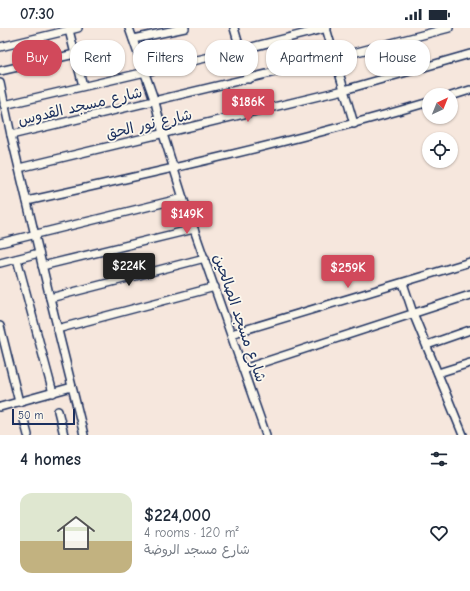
<!DOCTYPE html>
<html lang="en">
<head>
<meta charset="utf-8">
<style>
	:root { --surface:#fff; --page:#f6f6f7; --text:#1f2937; --muted:#747a83; --line:#e0e1e3; --accent:#d1495b }
	body { margin:0; font-family:"Comic Neue","Playpen Sans Arabic",sans-serif; background:var(--page); color:var(--text); height:100vh; display:flex; flex-direction:column; font-size:15px; white-space:nowrap }
	* { box-sizing:border-box; margin:0 }
	p { font-size:13px; color:var(--muted) }
	.icon { flex:none; width:22px; height:22px; fill:none; stroke:currentColor; stroke-width:2; stroke-linecap:round; stroke-linejoin:round }
	.map { position:relative; height:407px; overflow:hidden }
	.details { display:flex; flex-direction:column; background:var(--surface); flex:1 }
	.details>* { flex:none }
	.hud { position:absolute; left:12px; top:12px; width:446px; height:36px; display:flex; gap:8px }
	.needle { width:26px; rotate:43deg }
	.fabs { position:absolute; left:422px; top:60px; display:grid; gap:8px }
	.fabs a { display:grid; place-items:center; width:36px; height:36px; border-radius:50%; background:var(--surface); box-shadow:0 1px 3px #0004; font-size:20px }
	.scale { position:absolute; left:12px; bottom:10px; width:63px; box-sizing:border-box; padding-left:4px; border:2px solid #1b2f5e; border-top:0; font-size:11px; line-height:14px; white-space:nowrap; color:#1b2f5e; -webkit-text-stroke:3px #fbf7ec; paint-order:stroke }
	.price { position:absolute; translate:-50% -34px; padding:0 9px; border-radius:4px; background:var(--accent); color:#fff; font-size:13px; line-height:26px; filter:drop-shadow(0 1px 2px #0008) }
	.price::after { content:''; position:absolute; left:50%; top:24px; width:12px; height:9px; margin-left:-6px; background:inherit; clip-path:polygon(0 0,100% 0,50% 100%) }
	.price.selected { background:#222; color:#fff }
	ul { padding:0; list-style:none }
	li { display:flex; align-items:center; gap:12px; height:100px; padding:0 20px }
	li+li { border-top:1px solid var(--line) }
	li span { display:grid; place-items:center; flex:none; width:112px; height:80px; border-radius:12px; color:#555 }
	li>.icon { margin-inline-start:auto }
	span .icon { width:48px; height:48px; fill:#fffc; stroke-width:1 }
	li b { font-size:17px }
	h2 { display:flex; justify-content:space-between; align-items:center; height:48px; padding:0 20px; font-size:17px }
	.chip { padding:0 14px; border-radius:16px; background:var(--surface); box-shadow:0 1px 3px #0004; font-size:14px; line-height:36px }
	.chip.selected { background:var(--accent); color:#fff }
	.status { display:flex; justify-content:space-between; align-items:center; height:28px; padding:0 20px; background:var(--surface); direction:ltr }
	.status svg { height:11px; fill:currentColor }
	.map>svg:first-child { display:block }
	.lines { fill:none; stroke-linecap:round; stroke-linejoin:round }
	.minor-casing { stroke:#1b2f5e; stroke-width:10 }
	.minor { stroke:#fbf7ec; stroke-width:7 }
	.labels { text-anchor:middle; dominant-baseline:central; stroke-width:3.5; stroke-linejoin:round; paint-order:stroke }
	.street-label { font-size:15px; fill:#1b2f5e; stroke:#fbf7ec }
</style>
</head>
<body>
<div class="status"><b>07:30</b><svg viewBox="0 0 49 12"><path d="M0 12V9h3v3zM5 12V6h3v6zM10 12V3h3v9zM15 12V0h3v12zM26 1h20v11H26zM47 4h2v5h-2z"/></svg></div>
<div class="map">
<svg width="470" height="407" viewBox="0 0 470 407">
	<rect width="100%" height="100%" fill="#f6e7dd"/>
	<filter id="ink" filterUnits="userSpaceOnUse"><feTurbulence type="fractalNoise" baseFrequency=".025" numOctaves="2"/><feDisplacementMap in="SourceGraphic" scale="8" xChannelSelector="R" yChannelSelector="G"/><feConvolveMatrix kernelMatrix="1 2 1 2 8 2 1 2 1" color-interpolation-filters="sRGB"/></filter>
	<g filter="url(#ink)">
		<g class="lines">
			<defs>
				<g id="minor">
					<polyline points="129,0 155,74 163,106 183,170 266,407"/>
					<polyline points="234,0 249,51"/>
					<polyline points="326,0 354,96"/>
					<polyline points="69,2 83,58"/>
					<polyline points="133,11 185,0"/>
					<polyline points="0,19 78,0"/>
					<polyline points="0,43 75,26"/>
					<polyline points="0,55 11,107 50,270 84,407"/>
					<polyline points="451,68 470,62"/>
					<polyline points="4,77 240,22 327,0"/>
					<polyline points="11,107 334,30 449,0"/>
					<polyline points="19,140 344,62 470,26"/>
					<path d="M27 173C162 143 297 113 429 74"/>
					<polyline points="0,215 183,170"/>
					<polyline points="17,231 53,365"/>
					<polyline points="0,235 39,225"/>
					<polyline points="42,238 194,201"/>
					<polyline points="403,255 413,285 463,407"/>
					<polyline points="50,270 205,230"/>
					<polyline points="0,298 19,374"/>
					<polyline points="57,301 215,259"/>
					<polyline points="231,306 470,234"/>
					<polyline points="427,317 470,302"/>
					<polyline points="243,341 470,267"/>
					<polyline points="438,345 470,335"/>
					<polyline points="0,379 72,359"/>
					<polyline points="58,383 64,407"/>
					<polyline points="24,392 28,407"/>
				</g>
			</defs>
			<!-- minor casing -->
			<use href="#minor" class="minor-casing"/>
			<!-- minor -->
			<use href="#minor" class="minor"/>
		</g>
	</g>
	<g class="labels">
		<!-- street labels -->
		<g class="street-label">
			<text transform="translate(80 78) rotate(-13)">شارع مسجد القدوس</text>
			<text transform="translate(149 96) rotate(-13)">شارع نور الحق</text>
			<text transform="translate(240 290) rotate(71)">شارع مسجد الصالحين</text>
		</g>
	</g>
</svg>
<div class="fabs">
<a><svg class="needle" viewBox="-14 -14 28 28"><path d="M0-13l5 13h-10z" fill="#e53935"/><path d="M0 13l5-13h-10z" fill="#747a83"/></svg></a>
<a><svg class="icon" aria-label="locate" viewBox="0 0 24 24"><circle cx="12" cy="12" r="6"/><path d="M12 2v4M12 18v4M2 12h4M18 12h4"/></svg></a>
</div>
<div class="scale">50 m</div>
<b class="price" style="left:248px;top:95px">$186K</b>
<b class="price" style="left:187px;top:207px">$149K</b>
<b class="price selected" style="left:129px;top:259px">$224K</b>
<b class="price" style="left:348px;top:261px">$259K</b>
<div class="hud">
<a class="chip selected">Buy</a>
<a class="chip">Rent</a>
<a class="chip">Filters</a>
<a class="chip">New</a>
<a class="chip">Apartment</a>
<a class="chip">House</a>
</div>
</div>
<section class="details">
<h2>4 homes<svg class="icon" aria-label="filters" viewBox="0 0 24 24"><path d="M4 7h16M4 17h16"/><circle cx="9" cy="7" r="2"/><circle cx="15" cy="17" r="2"/></svg></h2>
<ul>
<li><span style="background:linear-gradient(#dfe7d0 60%,#c2b280 0)"><svg class="icon" aria-label="home" viewBox="0 0 24 24"><path d="M3 11l9-7 9 7M6 9v11h12V9"/></svg></span><div><b>$224,000</b><p>4 rooms · 120 m²</p><p>شارع مسجد الروضة</p></div><svg class="icon" aria-label="heart" viewBox="0 0 24 24"><path d="M12 20l-8-8c-3-5 5-10 8-4 3-6 11-1 8 4z"/></svg></li>
</ul>
</section>
</body>
</html>
